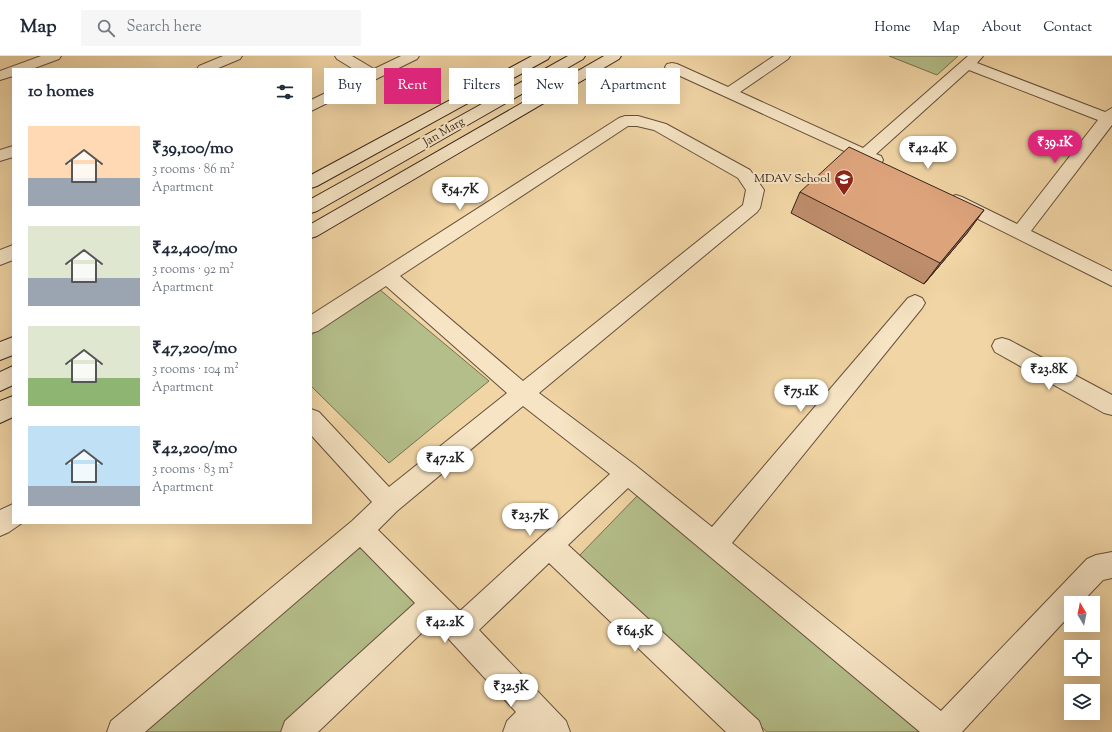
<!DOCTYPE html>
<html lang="en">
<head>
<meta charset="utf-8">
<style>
	:root { --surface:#fff; --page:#f6f6f7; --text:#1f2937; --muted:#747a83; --line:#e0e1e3; --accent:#db2777 }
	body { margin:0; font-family:"Sorts Mill Goudy",serif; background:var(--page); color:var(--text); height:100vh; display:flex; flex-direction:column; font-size:15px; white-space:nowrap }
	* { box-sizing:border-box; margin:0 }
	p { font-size:13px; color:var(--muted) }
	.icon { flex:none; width:22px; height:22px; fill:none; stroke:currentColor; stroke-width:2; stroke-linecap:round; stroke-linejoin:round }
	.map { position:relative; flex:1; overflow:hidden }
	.side { position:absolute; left:12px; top:12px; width:300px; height:456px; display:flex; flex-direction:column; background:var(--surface); border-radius:0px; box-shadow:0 4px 16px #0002 }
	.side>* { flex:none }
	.top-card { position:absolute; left:324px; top:12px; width:380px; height:36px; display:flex; gap:8px }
	.needle { width:26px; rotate:350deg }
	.tools { position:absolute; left:1064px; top:540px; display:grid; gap:8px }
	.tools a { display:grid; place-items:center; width:36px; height:36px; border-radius:0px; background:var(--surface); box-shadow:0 4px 16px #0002; font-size:20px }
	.price { position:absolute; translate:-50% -34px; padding:0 9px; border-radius:14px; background:#fff; color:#222; font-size:13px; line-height:26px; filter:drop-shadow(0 1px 2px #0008) }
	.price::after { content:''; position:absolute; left:50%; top:24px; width:12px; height:9px; margin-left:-6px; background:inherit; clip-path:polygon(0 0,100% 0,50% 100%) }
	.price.current { background:var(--accent); color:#fff }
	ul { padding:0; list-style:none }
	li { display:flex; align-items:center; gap:12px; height:100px; padding:0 16px }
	li span { display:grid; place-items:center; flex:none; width:112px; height:80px; border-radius:0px; color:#555 }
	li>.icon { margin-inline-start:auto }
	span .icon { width:48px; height:48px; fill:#fffc; stroke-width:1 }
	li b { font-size:17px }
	h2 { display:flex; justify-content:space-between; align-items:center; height:48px; padding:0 16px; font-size:17px }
	.pill { padding:0 14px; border-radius:0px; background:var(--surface); box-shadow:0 4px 16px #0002; font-size:14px; line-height:36px }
	.pill.current { background:var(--accent); color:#fff }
	header { display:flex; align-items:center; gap:24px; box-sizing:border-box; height:56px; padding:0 20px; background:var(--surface); border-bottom:1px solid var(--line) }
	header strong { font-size:19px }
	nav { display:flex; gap:22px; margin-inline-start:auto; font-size:14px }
	.search { width:280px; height:36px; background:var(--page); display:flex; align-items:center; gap:10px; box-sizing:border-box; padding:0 14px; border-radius:0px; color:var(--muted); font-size:15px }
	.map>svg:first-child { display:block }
	.green { fill:#b4be8a; stroke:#757052 }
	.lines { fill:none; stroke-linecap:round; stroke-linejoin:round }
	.street-casing { stroke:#654f3c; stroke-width:2 }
	.secondary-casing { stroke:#362219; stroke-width:2 }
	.street { fill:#f6e4c4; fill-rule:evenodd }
	.secondary { fill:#f6e4c4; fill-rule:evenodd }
	.wall { fill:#be8d6b; stroke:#362219 }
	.shaded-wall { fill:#9b7357; stroke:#362219 }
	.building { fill:#dda47c; stroke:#362219 }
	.labels { text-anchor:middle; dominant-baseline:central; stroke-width:4; stroke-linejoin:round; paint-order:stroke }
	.far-street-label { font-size:12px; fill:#362219; stroke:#f6e4c4 }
	.far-poi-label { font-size:12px; fill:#362219; stroke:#f6e4c4; text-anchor:end }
</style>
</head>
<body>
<header>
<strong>Map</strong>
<div class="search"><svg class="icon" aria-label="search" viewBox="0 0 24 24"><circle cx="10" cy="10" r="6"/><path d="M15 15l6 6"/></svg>Search here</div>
<nav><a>Home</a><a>Map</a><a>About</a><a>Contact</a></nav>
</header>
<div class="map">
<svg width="1112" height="676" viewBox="0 0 1112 676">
	<rect width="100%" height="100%" fill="#f1d5a5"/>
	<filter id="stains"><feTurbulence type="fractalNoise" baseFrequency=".005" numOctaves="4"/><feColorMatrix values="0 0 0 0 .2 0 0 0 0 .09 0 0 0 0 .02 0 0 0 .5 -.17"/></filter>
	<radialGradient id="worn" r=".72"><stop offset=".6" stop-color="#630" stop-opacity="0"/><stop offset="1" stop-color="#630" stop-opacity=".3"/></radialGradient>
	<!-- green -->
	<g class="green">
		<polygon points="889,0 958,0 937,19"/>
		<polygon points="379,233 489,325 389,407 311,330 311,279"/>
		<polygon points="638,439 922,676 767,676 578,501"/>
		<polygon points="351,474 418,548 281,676 109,676"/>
	</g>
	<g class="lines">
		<defs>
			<g id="street">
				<polygon points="41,0 61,0 59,3 32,13 13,13 13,20 0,24 0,15"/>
				<polygon points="223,0 242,0 240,3 216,13 197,13 199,10"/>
				<polygon points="335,0 352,0 374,13 401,0 419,0 417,3 311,55 311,44 363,19 337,3"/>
				<polygon points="774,0 790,0 788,3 740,36 863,92 968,0 983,0 977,7 1105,56 1112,52 1112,69 1031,175 1112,215 1112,230 950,149 947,145 950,141 956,139 962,141 1017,168 1098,64 969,14 876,98 881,100 883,104 881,108 875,109 667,14 665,11 667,8 672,7 677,8 728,31"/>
				<path d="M625 60H638L666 68 750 114 764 134 760 152 757 156 539 337 635 409 712 471 908 242 915 239 922 242 925 247 922 252 732 487 941 655 1087 503 1096 499 1112 496V522L1103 524 1081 547H1071V558L962 676H920L628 432 568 489 759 665 763 676H726L549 507 479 574 566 665 570 676H503L507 665 516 656 433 566 318 676H281L285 665 415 547 360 491 145 676H107L111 665 352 465 372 446 311 379V353L319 356 389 431 507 337 386 230 318 275 311 277V259L619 62ZM628 70H637L654 74 738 122 746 134 743 149 523 325 400 220ZM523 350 610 418 460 555 378 474 397 455Z"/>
				<polygon points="13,90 13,101 0,105 0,94"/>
				<polygon points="13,189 13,204 0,209 0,194"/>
				<polygon points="1002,282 1009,284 1112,339 1112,359 1104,357 995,296 992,290 995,284"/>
				<polygon points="13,448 13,467 22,467 9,476 0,480 0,454"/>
			</g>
			<g id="secondary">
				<polygon points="532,0 550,0 548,3 317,130 311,132 311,119"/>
				<polygon points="568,0 585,0 583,3 317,155 311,157 311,143"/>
				<polygon points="604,0 621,0 619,3 317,180 311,182 311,168"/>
				<polygon points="13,281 13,299 0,304 0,286"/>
				<polygon points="13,310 13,329 0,335 0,316"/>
				<polygon points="13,340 13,361 0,367 0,345"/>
			</g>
		</defs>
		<!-- street casing -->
		<use href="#street" class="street-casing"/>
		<!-- secondary casing -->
		<use href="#secondary" class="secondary-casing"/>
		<!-- street -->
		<use href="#street" class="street"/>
		<!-- secondary -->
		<use href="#secondary" class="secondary"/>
	</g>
	<!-- wall -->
	<polygon class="wall" points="800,136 968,176 924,228 791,157"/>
	<!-- shaded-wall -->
	<polygon class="shaded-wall" points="984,154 968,176 924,228 940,207"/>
	<!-- building -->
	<polygon class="building" points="849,91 984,154 940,207 800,136"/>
	<!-- icons -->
	<defs>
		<symbol id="school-pin" viewBox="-11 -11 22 30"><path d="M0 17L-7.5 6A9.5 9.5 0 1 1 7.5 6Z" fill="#8f2418" stroke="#f6e4c4"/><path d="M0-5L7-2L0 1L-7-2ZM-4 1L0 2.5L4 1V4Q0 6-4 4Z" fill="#fff"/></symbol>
	</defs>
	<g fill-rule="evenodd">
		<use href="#school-pin" x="833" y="112" width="22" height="30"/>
	</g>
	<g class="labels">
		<!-- far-street labels -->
		<g class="far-street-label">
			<text transform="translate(444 76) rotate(-30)">Jan Marg</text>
		</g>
		<!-- far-poi labels -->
		<g class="far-poi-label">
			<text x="830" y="123">MDAV School</text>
		</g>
	</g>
	<rect width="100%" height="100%" filter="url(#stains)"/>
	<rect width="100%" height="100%" fill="url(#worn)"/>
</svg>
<div class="tools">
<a><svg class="needle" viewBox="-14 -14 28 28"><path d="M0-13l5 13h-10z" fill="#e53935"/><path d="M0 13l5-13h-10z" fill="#747a83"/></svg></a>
<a><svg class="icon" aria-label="locate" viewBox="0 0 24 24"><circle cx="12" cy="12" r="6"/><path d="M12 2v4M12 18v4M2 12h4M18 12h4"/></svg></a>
<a><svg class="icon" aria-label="layers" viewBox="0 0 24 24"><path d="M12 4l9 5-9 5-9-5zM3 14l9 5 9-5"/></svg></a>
</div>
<b class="price current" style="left:1055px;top:108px">₹39.1K</b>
<b class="price" style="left:928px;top:114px">₹42.4K</b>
<b class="price" style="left:460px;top:155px">₹54.7K</b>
<b class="price" style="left:1049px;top:335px">₹23.8K</b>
<b class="price" style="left:801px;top:357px">₹75.1K</b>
<b class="price" style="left:445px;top:424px">₹47.2K</b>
<b class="price" style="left:530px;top:481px">₹23.7K</b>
<b class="price" style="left:445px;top:588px">₹42.2K</b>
<b class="price" style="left:635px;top:597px">₹64.5K</b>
<b class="price" style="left:511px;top:652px">₹32.5K</b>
<div class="top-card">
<a class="pill">Buy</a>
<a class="pill current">Rent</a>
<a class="pill">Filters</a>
<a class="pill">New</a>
<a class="pill">Apartment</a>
</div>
<section class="side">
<h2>10 homes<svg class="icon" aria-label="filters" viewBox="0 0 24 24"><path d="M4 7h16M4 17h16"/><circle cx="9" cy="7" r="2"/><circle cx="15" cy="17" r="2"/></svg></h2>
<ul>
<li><span style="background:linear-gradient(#ffd9b3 65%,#9aa5b1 0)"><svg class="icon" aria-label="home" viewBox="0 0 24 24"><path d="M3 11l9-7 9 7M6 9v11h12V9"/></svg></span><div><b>₹39,100/mo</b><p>3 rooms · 86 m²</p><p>Apartment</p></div></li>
<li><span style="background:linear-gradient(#dfe7d0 65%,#9aa5b1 0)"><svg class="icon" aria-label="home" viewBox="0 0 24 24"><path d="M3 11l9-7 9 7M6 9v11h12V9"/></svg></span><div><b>₹42,400/mo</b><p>3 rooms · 92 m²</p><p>Apartment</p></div></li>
<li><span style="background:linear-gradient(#dfe7d0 65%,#8fb573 0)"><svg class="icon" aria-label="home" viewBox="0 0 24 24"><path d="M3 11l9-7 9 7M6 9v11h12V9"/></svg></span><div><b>₹47,200/mo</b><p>3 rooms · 104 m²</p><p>Apartment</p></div></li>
<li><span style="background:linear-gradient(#bfe0f5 75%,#9aa5b1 0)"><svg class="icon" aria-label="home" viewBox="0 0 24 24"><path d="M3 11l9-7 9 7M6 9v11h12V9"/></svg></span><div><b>₹42,200/mo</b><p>3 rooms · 83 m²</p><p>Apartment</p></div></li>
</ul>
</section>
</div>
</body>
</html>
